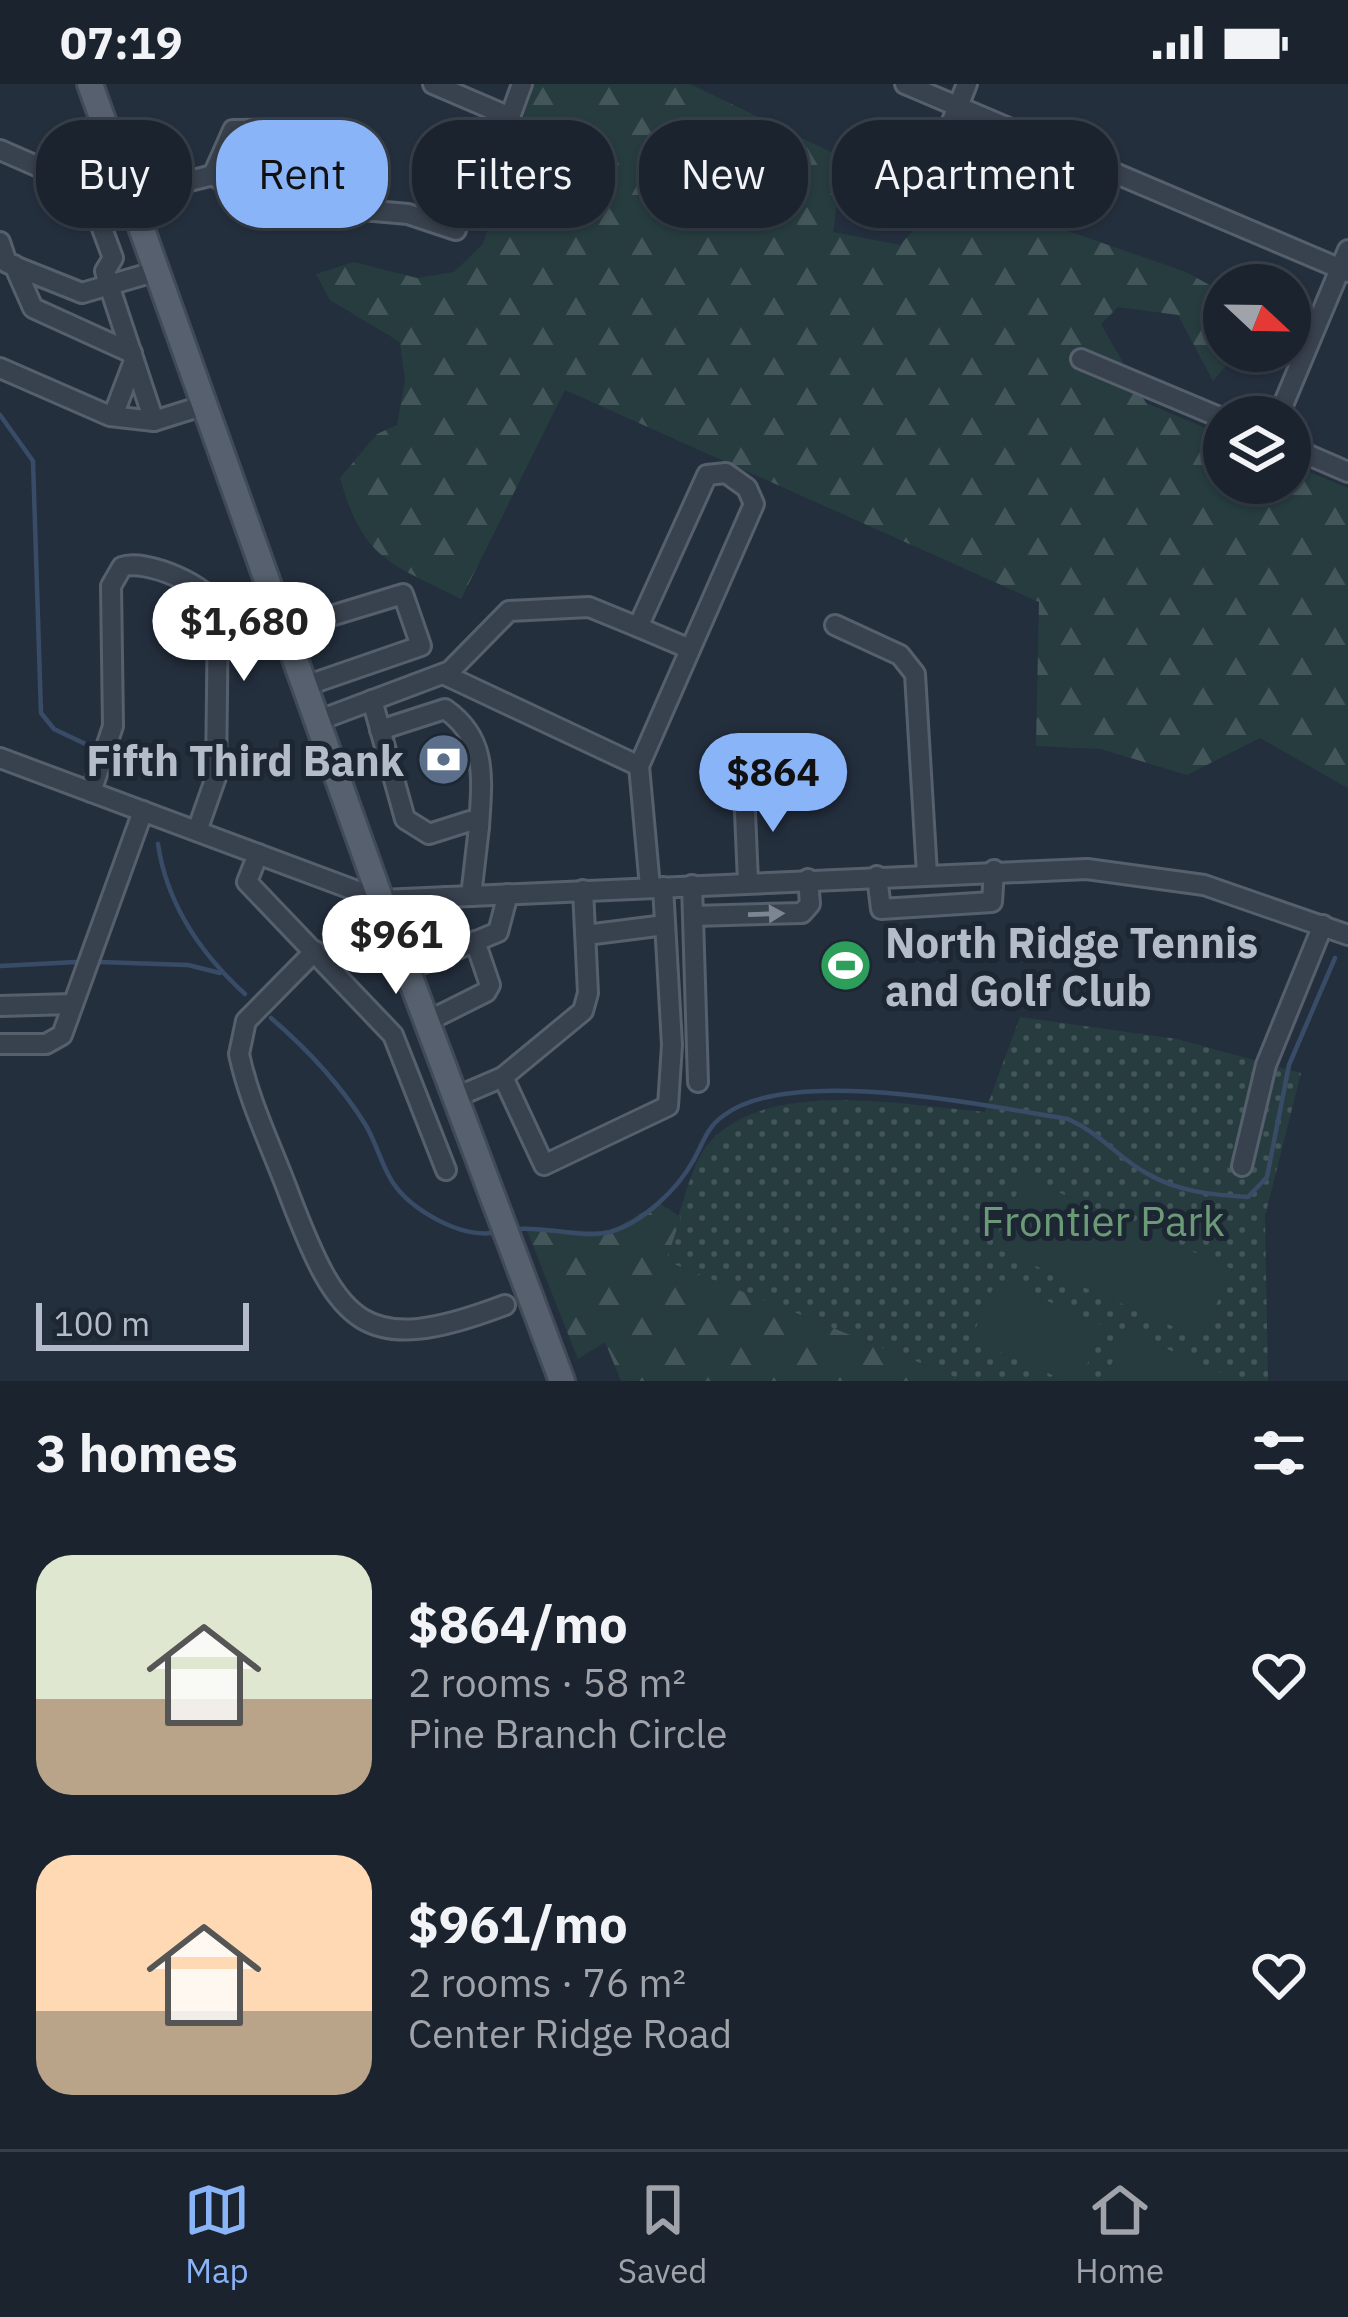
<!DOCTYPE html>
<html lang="en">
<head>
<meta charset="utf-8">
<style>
	:root { --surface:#1b232e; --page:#242b36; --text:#f1f3f6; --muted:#a0a4aa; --line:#39404a; --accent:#8ab4f8 }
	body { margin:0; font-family:"IBM Plex Sans",sans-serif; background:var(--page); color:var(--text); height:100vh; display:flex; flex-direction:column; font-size:45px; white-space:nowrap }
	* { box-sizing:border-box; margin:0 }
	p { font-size:39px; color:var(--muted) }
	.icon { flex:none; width:66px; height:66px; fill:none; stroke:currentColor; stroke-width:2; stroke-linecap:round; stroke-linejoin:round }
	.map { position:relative; height:1297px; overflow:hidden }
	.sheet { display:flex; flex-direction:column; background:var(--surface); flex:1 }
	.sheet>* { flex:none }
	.hud { position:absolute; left:36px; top:36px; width:1278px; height:108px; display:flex; gap:24px }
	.needle { width:78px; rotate:112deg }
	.fabs { position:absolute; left:1203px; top:180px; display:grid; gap:24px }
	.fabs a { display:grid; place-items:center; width:108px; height:108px; border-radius:50%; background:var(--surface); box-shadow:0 3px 9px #0004,0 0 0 3px var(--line); font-size:60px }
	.scale { position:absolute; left:36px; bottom:30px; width:213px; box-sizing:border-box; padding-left:12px; border:6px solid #b4bcc9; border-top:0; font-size:33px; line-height:42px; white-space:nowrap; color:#b4bcc9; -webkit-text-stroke:9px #1d2633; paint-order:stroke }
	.price { position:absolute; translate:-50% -102px; padding:0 27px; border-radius:42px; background:#fff; color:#222; font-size:39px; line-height:78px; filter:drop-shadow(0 3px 6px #0008) }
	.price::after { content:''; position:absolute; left:50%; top:72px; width:36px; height:27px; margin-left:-18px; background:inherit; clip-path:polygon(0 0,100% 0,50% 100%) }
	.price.active { background:var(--accent); color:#111 }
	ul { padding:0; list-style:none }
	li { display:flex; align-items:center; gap:36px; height:300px; padding:0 36px }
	li span { display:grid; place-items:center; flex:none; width:336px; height:240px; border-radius:36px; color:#555 }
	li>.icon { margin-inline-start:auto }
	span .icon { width:144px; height:144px; fill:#fffc; stroke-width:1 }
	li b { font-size:51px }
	h2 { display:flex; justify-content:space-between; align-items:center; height:144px; padding:0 36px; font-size:51px }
	.chip { padding:0 42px; border-radius:48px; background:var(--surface); box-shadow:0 3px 9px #0004,0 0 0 3px var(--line); font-size:42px; line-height:108px }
	.chip.active { background:var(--accent); color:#111 }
	.status { display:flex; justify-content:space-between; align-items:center; height:84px; padding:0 60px; background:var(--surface); direction:ltr }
	.status svg { height:33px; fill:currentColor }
	.dock { display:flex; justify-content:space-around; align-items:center; height:168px; border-top:3px solid var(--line); background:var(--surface); font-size:33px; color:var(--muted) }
	.dock a { display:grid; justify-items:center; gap:6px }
	.dock .active { color:var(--accent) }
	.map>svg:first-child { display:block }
	.grass { fill:url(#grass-dots) }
	.forest { fill:url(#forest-firs) }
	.pitch { fill:#263c3f }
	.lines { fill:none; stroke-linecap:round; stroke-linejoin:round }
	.stream { stroke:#394c67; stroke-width:4.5 }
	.minor-casing { stroke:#565f6c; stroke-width:24 }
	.major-casing { stroke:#414a57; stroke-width:30 }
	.minor { stroke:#38414e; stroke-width:18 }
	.major { stroke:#56606e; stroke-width:24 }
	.oneway { fill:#7c8592 }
	.labels { text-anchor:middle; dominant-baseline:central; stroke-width:10; stroke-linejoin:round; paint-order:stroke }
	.poi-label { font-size:42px; font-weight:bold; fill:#b4bcc9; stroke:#1d2633; text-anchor:end }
	.park-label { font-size:42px; fill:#6b9a76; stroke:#1d2633 }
</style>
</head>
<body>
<div class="status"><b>07:19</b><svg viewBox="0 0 49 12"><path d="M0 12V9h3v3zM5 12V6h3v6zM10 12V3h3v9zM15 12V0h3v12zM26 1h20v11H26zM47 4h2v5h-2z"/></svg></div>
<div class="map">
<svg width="1348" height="1297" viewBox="0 0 1348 1297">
	<defs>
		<pattern id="grass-dots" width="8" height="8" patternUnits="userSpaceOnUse" patternTransform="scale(3)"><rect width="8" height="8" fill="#263c3f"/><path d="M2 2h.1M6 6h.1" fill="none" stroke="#435659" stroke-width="1.8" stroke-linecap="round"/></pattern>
		<pattern id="forest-firs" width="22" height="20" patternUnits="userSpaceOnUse" patternTransform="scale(3)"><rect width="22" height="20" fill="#263c3f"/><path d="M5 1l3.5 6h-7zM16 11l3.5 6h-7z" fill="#435659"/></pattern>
	</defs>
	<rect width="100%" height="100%" fill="#242f3e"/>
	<!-- grass -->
	<path class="grass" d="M1020 933 1177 955 1301 989 1265 1132 1268 1297H965L665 1177C676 1147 688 1088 705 1064 759 991 907 1022 985 1028Z"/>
	<!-- forest -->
	<g class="forest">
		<path d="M534 0H690L843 74 833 148 900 161 950 106 1186 188 1224 209V267L1237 269 1213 297 1178 231 1118 223 1101 240 1146 319 1224 352V399H1290V380L1348 404V704L1260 654 1187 691 1101 665 1036 662 1039 518 565 306 461 515C389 478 364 477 340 394L377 350 397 341 405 296 400 258 330 216 316 190 354 178 417 194 454 188 483 160Z"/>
		<polygon points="659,1119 681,1133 666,1177 965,1297 621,1297 605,1258 578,1275 526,1144 609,1148"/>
	</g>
	<!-- pitch -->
	<g class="pitch">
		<polygon points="1024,1093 1232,1185 1201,1255 993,1163"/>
		<polygon points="997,1195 1104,1242 1080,1297 1066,1297 971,1255"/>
		<polygon points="1126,1247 1231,1293 1230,1297 1104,1297"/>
	</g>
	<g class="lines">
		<!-- stream -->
		<g class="stream">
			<polyline points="0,331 33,377 41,629 54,645 98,666"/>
			<polyline points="109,670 153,687"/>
			<path d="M158 760C167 821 200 869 245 910"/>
			<polyline points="100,878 188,881 220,889"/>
			<polyline points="0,882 76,878"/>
			<path d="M271 934C307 965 340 1000 365 1040 375 1056 380 1076 389 1092 405 1123 457 1153 492 1149"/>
			<path d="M517 1145C546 1142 582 1155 610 1148 642 1139 677 1106 693 1077 703 1060 706 1044 723 1032 790 980 985 1022 1068 1035 1103 1051 1117 1073 1146 1089 1178 1108 1213 1111 1248 1113L1267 1093 1289 981 1335 874"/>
		</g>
		<defs>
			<g id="minor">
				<polyline points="433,0 510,33 522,0"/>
				<polyline points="905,0 1348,188"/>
				<polyline points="0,66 87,104 113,174 105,187 109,201 154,337 205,321"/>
				<polyline points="213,91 233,46 331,45"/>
				<polyline points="130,112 213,91 250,116 408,130 456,146"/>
				<polyline points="913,134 967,0"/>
				<polyline points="0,158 7,179 82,209 157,187"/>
				<polyline points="14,181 33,224 132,269"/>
				<polyline points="1081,275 1224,335"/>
				<polyline points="0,284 110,332 154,337"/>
				<polyline points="113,332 134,277"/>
				<polyline points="1278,333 1348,166"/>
				<polyline points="1290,363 1348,388"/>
				<polyline points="835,541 900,571 915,590 927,790"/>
				<polyline points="638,543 690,565"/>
				<polyline points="285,546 403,510 421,562 305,602"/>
				<polyline points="443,590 639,682"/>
				<polyline points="372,616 405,735 429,750 470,737 479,743 471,812"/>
				<polyline points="317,637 450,587 509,527 589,523 638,543 707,391 726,389 747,404 754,420 639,682 650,803"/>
				<path d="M380 646 445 625C488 655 482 694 479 743"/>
				<polyline points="0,674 381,816 1087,785 1204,801 1348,851"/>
				<polyline points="744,705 748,798"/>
				<path d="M91 708 113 642 111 502 122 483C145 474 210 502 218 525L216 693 197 747"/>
				<polyline points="258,770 247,798 393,951 446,1086"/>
				<polyline points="877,792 881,825 992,818 994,786"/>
				<polyline points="692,801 698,998"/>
				<polyline points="445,813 456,865"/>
				<polyline points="693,832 802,829 810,820 808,795"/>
				<polyline points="586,851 665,841"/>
				<path d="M315 867 246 937 239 970C249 1018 272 1064 289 1110 339 1241 363 1275 505 1221"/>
				<polyline points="407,886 498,848 508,810"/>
				<polyline points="0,922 73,920"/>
				<polyline points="426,938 486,908 490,901 475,857"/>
				<polyline points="0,960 46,960 62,951 143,727"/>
				<polyline points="503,993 583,927 588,909 583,806"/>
				<polyline points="454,1014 503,993 544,1081 668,1022 672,961 663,803"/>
				<polyline points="1242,1082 1266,981 1323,841"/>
			</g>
			<polyline id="major" points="90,0 381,816 562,1297"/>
		</defs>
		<!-- minor casing -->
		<use href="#minor" class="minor-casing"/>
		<!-- major casing -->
		<use href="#major" class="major-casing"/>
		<!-- minor -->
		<use href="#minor" class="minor"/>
		<!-- major -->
		<use href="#major" class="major"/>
	</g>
	<!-- one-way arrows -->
	<defs><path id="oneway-solid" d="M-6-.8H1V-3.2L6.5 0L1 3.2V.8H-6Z" transform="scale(3)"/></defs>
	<use class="oneway" href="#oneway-solid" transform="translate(766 830) rotate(-2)"/>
	<!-- icons -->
	<defs>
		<symbol id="bank-disc" viewBox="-11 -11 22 22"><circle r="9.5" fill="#5c6f8a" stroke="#1d2633"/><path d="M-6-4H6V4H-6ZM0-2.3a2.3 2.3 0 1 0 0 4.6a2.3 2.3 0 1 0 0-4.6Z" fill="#fff"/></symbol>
		<symbol id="stadium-disc" viewBox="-11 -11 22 22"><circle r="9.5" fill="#2e9e5b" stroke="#1d2633"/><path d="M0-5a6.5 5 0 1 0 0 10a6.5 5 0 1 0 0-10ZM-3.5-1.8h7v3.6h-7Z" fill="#fff"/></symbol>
	</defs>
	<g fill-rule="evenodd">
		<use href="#bank-disc" x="414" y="646" width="59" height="59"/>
		<use href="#stadium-disc" x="816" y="852" width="59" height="59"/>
	</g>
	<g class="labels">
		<!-- poi labels -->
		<g class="poi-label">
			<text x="404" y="676">Fifth Third Bank</text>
			<text x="885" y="858" text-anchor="start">North Ridge Tennis<tspan x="885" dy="48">and Golf Club</tspan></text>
		</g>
		<!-- park labels -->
		<g class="park-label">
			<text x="1103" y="1136">Frontier Park</text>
		</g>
	</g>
</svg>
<div class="fabs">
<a><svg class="needle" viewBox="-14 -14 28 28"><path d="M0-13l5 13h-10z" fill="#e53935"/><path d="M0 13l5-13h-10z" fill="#a0a4aa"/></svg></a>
<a><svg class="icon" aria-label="layers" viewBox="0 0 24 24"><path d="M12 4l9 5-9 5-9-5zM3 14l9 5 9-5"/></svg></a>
</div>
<div class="scale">100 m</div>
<b class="price" style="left:244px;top:600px">$1,680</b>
<b class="price active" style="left:773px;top:751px">$864</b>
<b class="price" style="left:396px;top:913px">$961</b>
<div class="hud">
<a class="chip">Buy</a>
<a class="chip active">Rent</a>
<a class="chip">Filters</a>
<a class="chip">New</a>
<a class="chip">Apartment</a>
</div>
</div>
<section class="sheet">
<h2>3 homes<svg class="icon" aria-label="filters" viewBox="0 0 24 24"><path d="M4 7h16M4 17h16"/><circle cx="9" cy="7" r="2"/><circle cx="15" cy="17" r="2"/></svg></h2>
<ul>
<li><span style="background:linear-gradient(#dfe7d0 60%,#b9a48a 0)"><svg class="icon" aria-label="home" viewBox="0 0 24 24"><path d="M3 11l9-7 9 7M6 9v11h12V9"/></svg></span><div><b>$864/mo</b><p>2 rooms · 58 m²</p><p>Pine Branch Circle</p></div><svg class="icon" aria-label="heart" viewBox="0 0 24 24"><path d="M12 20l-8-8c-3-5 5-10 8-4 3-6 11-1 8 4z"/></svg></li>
<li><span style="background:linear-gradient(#ffd9b3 65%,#b9a48a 0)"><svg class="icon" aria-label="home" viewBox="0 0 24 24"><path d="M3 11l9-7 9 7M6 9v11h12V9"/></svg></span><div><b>$961/mo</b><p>2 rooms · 76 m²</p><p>Center Ridge Road</p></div><svg class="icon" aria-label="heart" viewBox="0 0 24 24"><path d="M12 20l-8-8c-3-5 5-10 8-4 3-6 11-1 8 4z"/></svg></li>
</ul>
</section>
<nav class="dock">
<a class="active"><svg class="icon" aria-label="map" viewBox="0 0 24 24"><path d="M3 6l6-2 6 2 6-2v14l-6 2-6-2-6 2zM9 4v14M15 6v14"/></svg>Map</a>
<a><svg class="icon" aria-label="saved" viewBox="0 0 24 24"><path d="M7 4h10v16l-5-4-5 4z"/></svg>Saved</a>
<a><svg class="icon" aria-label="home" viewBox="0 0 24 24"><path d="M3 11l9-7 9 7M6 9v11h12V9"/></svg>Home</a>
</nav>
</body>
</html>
